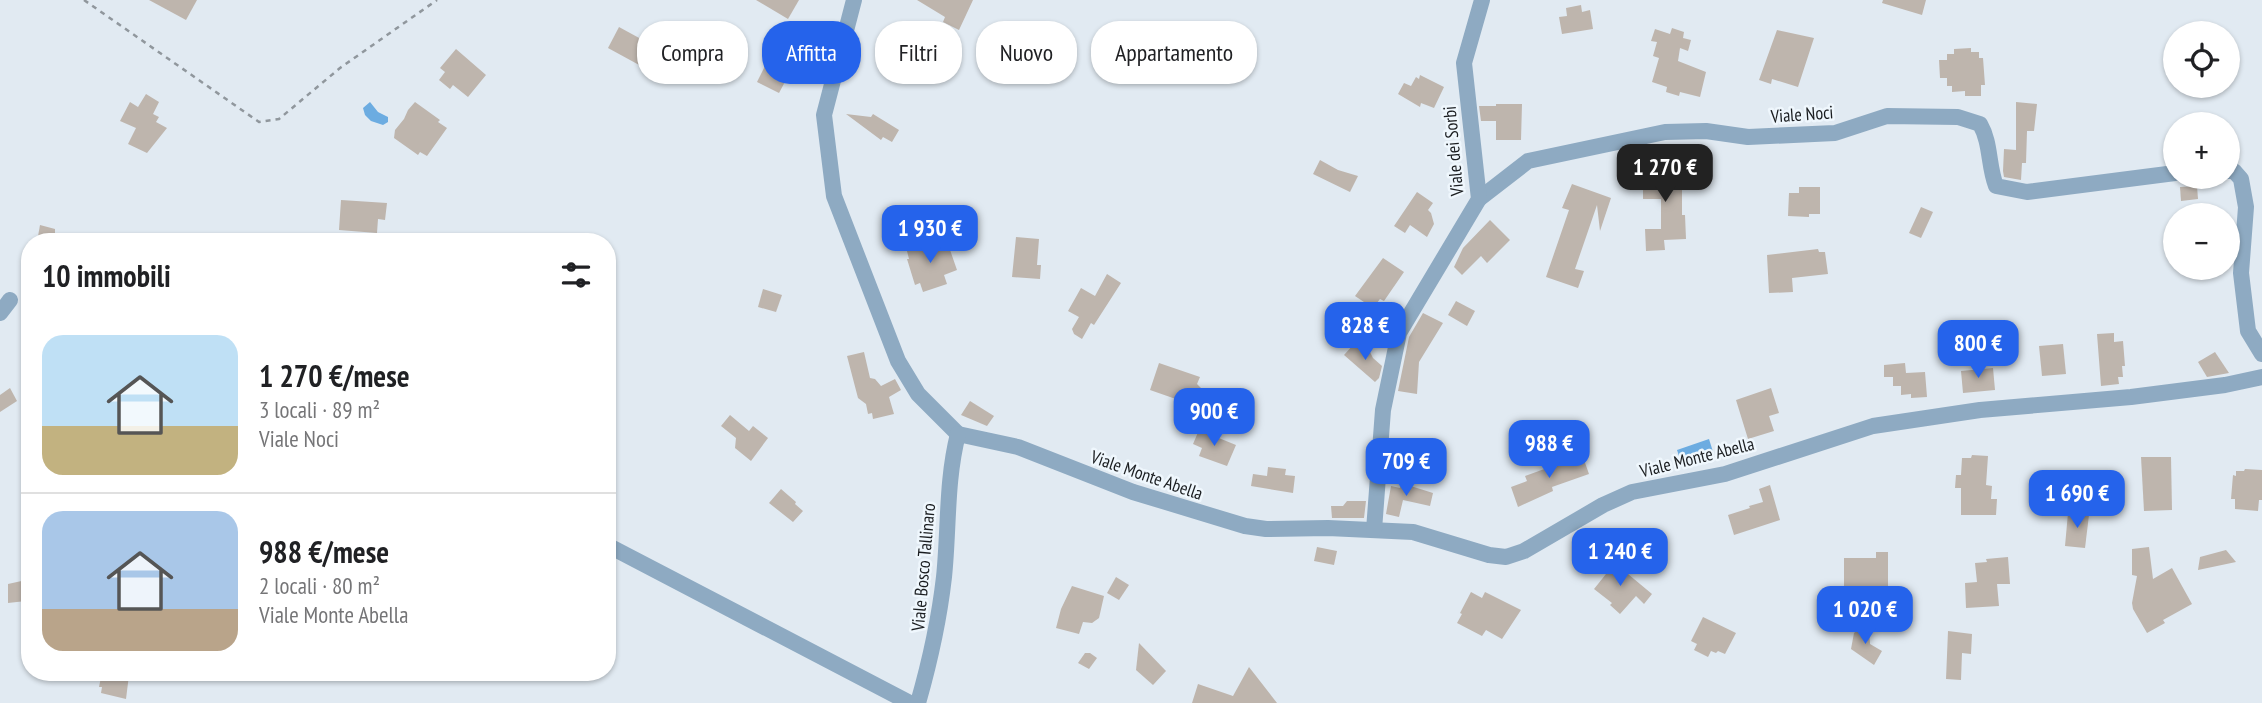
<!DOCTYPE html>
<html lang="it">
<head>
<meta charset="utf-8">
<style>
	:root { --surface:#fff; --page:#f2f2f2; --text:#202124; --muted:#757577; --line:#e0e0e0; --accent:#2563eb }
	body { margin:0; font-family:"PT Sans Narrow",sans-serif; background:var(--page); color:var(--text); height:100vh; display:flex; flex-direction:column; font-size:26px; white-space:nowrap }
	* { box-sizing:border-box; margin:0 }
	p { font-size:23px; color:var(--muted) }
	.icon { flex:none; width:38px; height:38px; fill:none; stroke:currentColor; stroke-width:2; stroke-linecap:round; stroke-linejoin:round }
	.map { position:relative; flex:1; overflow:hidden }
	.sheet { position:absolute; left:21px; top:233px; width:595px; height:448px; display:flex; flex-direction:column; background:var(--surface); border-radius:28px; box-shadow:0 2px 5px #0004 }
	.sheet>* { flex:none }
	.guide { position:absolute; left:637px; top:21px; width:665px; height:63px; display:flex; gap:14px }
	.tools { position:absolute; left:2163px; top:21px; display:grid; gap:14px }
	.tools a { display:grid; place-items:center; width:77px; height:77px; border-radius:50%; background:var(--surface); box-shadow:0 2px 5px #0004; font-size:35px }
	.price { position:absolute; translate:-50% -60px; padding:0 16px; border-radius:14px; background:var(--accent); color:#fff; font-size:23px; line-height:46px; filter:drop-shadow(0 2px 4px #0008) }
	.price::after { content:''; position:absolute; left:50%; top:42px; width:21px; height:16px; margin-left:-10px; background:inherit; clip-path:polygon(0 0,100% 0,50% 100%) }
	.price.selected { background:#222; color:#fff }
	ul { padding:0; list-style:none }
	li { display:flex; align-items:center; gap:21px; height:175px; padding:0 21px }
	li+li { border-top:2px solid var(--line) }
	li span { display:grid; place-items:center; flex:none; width:196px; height:140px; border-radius:21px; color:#555 }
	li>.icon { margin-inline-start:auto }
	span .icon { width:84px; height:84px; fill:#fffc; stroke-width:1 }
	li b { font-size:30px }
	h2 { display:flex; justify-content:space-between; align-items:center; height:84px; padding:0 21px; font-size:30px }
	.tag { padding:0 24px; border-radius:28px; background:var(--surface); box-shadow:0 2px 5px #0004; font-size:24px; line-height:63px }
	.tag.selected { background:var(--accent); color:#fff }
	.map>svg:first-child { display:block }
	.water { fill:#6cace1 }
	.building { fill:#beb5ad }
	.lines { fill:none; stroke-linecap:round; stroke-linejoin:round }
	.path { stroke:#90979d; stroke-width:2.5; stroke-dasharray:5 5; stroke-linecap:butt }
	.minor { stroke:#8eaac2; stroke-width:16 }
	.labels { text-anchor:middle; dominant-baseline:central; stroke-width:5; stroke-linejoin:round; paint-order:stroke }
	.street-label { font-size:18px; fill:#1a1d20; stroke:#eff7fd }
</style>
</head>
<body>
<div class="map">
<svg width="2262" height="703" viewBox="0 0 2262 703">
	<rect width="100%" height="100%" fill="#e1eaf2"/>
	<!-- water -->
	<g class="water">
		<polygon points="370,102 378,112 388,117 388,122 383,125 371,121 365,115 363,108"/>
		<polygon points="1709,439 1714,455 1682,465 1677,450"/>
	</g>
	<!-- building -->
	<g class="building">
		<polygon points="149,0 197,0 186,20"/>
		<polygon points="756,0 799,0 788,19"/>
		<polygon points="917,0 973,0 959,30 943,22 945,17"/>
		<polygon points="1883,0 1926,0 1922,15 1882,3"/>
		<polygon points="1581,5 1582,12 1590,10 1593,29 1562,34 1559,17 1567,16 1566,8"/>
		<polygon points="619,27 652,45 641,66 608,48"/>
		<polygon points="1672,28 1684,32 1683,38 1691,40 1688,51 1680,48 1678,61 1706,72 1700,97 1680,92 1679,96 1666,92 1667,87 1652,82 1659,58 1653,56 1657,42 1651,41 1655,29 1670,34"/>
		<polygon points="1777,30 1814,38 1798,87 1772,79 1771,84 1759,80"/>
		<polygon points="1971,48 1971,52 1979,52 1979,58 1983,58 1985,85 1981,85 1981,96 1965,96 1965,91 1952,92 1952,86 1947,86 1947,78 1940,78 1939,60 1947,60 1947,54 1954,54 1954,49"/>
		<polygon points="456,49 486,75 468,97 453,85 450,89 439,80 445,72 440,68"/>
		<polygon points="765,66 787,78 779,93 757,82"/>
		<polygon points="1420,75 1444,87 1434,108 1421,103 1420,107 1398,94 1404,83 1411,86 1416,77 1419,79"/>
		<polygon points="146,94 159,102 153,114 159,117 156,122 167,128 147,153 128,144 136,128 120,121 130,102 138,107"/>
		<polygon points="415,102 440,120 438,122 447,128 427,156 420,152 418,155 394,138 395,130 404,119 408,110"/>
		<polygon points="2016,102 2037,104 2034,131 2027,131 2026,163 2022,163 2021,180 2004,177 2003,171 2004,149 2016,150"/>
		<polygon points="1496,104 1522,104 1521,140 1496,140 1496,121 1481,121 1479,106 1496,106"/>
		<polygon points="846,114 871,117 873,114 899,130 892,142 883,137 881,140"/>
		<polygon points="1320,160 1338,170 1358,176 1350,192 1313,174"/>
		<polygon points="1643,165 1682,165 1682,215 1685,215 1686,239 1664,240 1665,250 1646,251 1645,229 1661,229 1661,199 1643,199"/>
		<polygon points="1572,184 1611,198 1600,231 1597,205 1575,269 1584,271 1578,288 1546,277 1569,210 1562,208"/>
		<polygon points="2197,186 2198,199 2181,201 2180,187"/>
		<polygon points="1799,187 1820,187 1820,214 1809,214 1809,217 1788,216 1789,193 1799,193"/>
		<polygon points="1417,192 1433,203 1428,210 1431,213 1434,224 1427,237 1410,225 1405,233 1394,226"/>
		<polygon points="341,200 387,203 385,220 378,219 377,233 339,230"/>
		<polygon points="1921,207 1933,212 1921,238 1909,233"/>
		<polygon points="1490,220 1510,240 1487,263 1481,256 1462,275 1454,267 1463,248"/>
		<polygon points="40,225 55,229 55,242 37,242"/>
		<polygon points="1016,237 1039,239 1037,265 1041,265 1040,279 1012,277"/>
		<polygon points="931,239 934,249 938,248 939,250 949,247 957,270 944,275 947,284 923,292 920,283 915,285 907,259 909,259 906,247"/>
		<polygon points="1818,249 1819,252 1825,252 1828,274 1792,278 1793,292 1769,293 1767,255"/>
		<polygon points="1383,258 1404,272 1384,301 1380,299 1373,308 1355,296"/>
		<polygon points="1107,274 1121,283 1094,325 1091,323 1082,339 1074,334 1072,329 1079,317 1068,311 1081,288 1095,296"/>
		<polygon points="763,289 782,295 776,312 758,307"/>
		<polygon points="1456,301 1475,311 1467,326 1448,315"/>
		<polygon points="1423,313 1443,323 1419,362 1417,394 1398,391 1409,337"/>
		<polygon points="2114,333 2114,342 2123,341 2125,366 2122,366 2123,377 2118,377 2119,384 2101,386 2097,334"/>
		<polygon points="1354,344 1357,347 1368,348 1373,358 1382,366 1379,378 1375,382 1344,355"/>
		<polygon points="2063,344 2066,374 2042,376 2039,346"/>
		<polygon points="864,352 870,378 875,379 881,386 895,379 901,390 889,397 894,414 873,419 872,413 868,414 866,404 858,398 847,356"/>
		<polygon points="2215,352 2229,373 2207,377 2198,362"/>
		<polygon points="1159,363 1200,377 1197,384 1202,389 1193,405 1150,390"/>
		<polygon points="1905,363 1906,373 1925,372 1927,397 1911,398 1911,394 1901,395 1901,386 1893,386 1893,377 1884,377 1884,365"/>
		<polygon points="1993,368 1995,390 1963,393 1961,371"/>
		<polygon points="10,388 17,401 0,412 0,395"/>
		<polygon points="1771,388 1779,413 1769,416 1774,431 1748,439 1736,400"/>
		<polygon points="970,401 994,416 987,426 961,415"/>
		<polygon points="730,415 749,431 753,426 768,438 751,461 735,448 736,438 721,426"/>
		<polygon points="1199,430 1236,445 1227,466 1199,456 1202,448 1193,444"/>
		<polygon points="1972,455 1988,456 1986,485 1992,486 1991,499 1997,499 1996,515 1961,515 1961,488 1955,488 1956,475 1961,475 1962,458 1971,458"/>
		<polygon points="1583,457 1589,474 1552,487 1553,491 1518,507 1511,487 1527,481 1525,476 1550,467 1549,463 1563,458 1565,463"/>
		<polygon points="2141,457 2171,457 2172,510 2144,511"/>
		<polygon points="1268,467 1286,469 1285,475 1295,476 1293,493 1251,486 1253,474 1267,476"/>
		<polygon points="2245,469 2262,470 2262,500 2259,500 2258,511 2235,509 2235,499 2231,499 2233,475 2236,476 2236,471 2244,471"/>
		<polygon points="1401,483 1433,493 1430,506 1403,500 1399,517 1386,514 1391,486 1400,488"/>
		<polygon points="1770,485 1780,520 1734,535 1728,515 1750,508 1749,506 1763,502 1759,489"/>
		<polygon points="781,489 796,502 795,504 803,511 793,522 769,503"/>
		<polygon points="1347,501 1366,501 1364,518 1332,518 1331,506 1343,506"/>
		<polygon points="2068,513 2089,515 2085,548 2065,546"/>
		<polygon points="1317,547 1337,551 1334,565 1314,561"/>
		<polygon points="2149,547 2153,579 2172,568 2192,604 2163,620 2165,623 2147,633 2133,609 2132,603 2137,576 2132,575 2132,549"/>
		<polygon points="2226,550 2236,562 2198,570 2200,557"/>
		<polygon points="1876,552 1888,552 1888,596 1871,596 1871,608 1854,608 1854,596 1844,596 1844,558 1876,558"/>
		<polygon points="2008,557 2010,584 1997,584 1999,606 1966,608 1965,583 1977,582 1975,563 1987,562 1986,559"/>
		<polygon points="1610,559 1652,594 1644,604 1636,596 1620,614 1610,605 1612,603 1594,589 1606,574 1601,570"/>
		<polygon points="1116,577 1129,585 1119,600 1107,593"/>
		<polygon points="26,580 26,601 8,603 8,584"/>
		<polygon points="1072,586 1104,596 1099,618 1092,623 1083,622 1079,634 1056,628 1061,609"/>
		<polygon points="1471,592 1482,598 1485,592 1521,610 1502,639 1486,630 1482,636 1457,623 1462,614 1460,613"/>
		<polygon points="1703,617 1736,633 1725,654 1718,651 1716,653 1711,651 1708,657 1694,650 1697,644 1691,641"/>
		<polygon points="1864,625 1869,630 1870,644 1882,651 1874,665 1851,649 1854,633"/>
		<polygon points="1948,631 1972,634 1971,654 1962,653 1961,680 1946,679"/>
		<polygon points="1139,643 1166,671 1153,685 1136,670"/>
		<polygon points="1085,653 1090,653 1097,658 1089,669 1078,663"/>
		<polygon points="1249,667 1277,703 1192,703 1198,684 1233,696"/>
		<polygon points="102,672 129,675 126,699 101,693 102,687 99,687"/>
	</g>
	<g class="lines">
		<!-- path -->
		<polyline class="path" points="84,0 259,122 279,119 340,68 437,0"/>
		<!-- minor -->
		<g class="minor">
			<polyline points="854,0 824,115 834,196 898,361 918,394 958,434"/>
			<polyline points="2228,171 2234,171 2241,179 2246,207 2241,273 2248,331 2262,354"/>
			<path d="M1479 199 1528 161 1665 132 1706 131 1748 137 1835 133 1887 116 1958 117 1980 124C1991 143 1988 165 1996 186L2027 192 2175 173"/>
			<polyline points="0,313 10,300"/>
			<polyline points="958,434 1018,447 1133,492 1245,526 1266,529 1328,528 1413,532 1489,555 1506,557 1524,551 1603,505 1632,492 1725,474 1873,426 1980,410 2131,397 2225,385 2262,377"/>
			<polyline points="1374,530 1383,410 1399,333 1479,199 1464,63 1482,0"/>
			<polyline points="607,545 910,703"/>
			<path d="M918 703C930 661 939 621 944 577 949 529 946 481 958 434"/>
		</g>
	</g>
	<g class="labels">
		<!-- street labels -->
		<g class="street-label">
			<text transform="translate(1802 114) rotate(-4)">Viale Noci</text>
			<text transform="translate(1453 151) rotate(-95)">Viale dei Sorbi</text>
			<text transform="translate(1697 457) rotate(-14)">Viale Monte Abella</text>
			<text transform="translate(1147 475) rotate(19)">Viale Monte Abella</text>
			<text transform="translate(923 567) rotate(-85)">Viale Bosco Tallinaro</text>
		</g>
	</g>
</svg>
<div class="tools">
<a><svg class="icon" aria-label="locate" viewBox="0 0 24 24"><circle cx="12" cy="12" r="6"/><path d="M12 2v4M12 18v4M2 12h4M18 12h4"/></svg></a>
<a>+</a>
<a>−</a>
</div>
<b class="price selected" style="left:1665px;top:204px">1 270 €</b>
<b class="price" style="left:930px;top:265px">1 930 €</b>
<b class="price" style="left:1365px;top:362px">828 €</b>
<b class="price" style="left:1978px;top:380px">800 €</b>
<b class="price" style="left:1214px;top:448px">900 €</b>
<b class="price" style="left:1549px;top:480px">988 €</b>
<b class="price" style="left:1406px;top:498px">709 €</b>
<b class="price" style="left:2077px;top:530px">1 690 €</b>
<b class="price" style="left:1620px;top:588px">1 240 €</b>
<b class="price" style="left:1865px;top:646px">1 020 €</b>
<div class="guide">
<a class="tag">Compra</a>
<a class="tag selected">Affitta</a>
<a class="tag">Filtri</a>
<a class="tag">Nuovo</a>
<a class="tag">Appartamento</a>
</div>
<section class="sheet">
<h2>10 immobili<svg class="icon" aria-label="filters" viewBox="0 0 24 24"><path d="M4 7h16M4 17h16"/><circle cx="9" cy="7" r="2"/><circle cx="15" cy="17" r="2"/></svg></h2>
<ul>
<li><span style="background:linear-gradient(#bfe0f5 65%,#c2b280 0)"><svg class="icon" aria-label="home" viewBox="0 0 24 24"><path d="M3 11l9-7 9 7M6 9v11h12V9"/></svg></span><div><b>1 270 €/mese</b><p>3 locali · 89 m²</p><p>Viale Noci</p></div></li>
<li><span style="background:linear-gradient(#a9c7e8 70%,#b9a48a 0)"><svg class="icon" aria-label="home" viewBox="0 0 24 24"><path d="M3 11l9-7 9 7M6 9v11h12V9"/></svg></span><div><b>988 €/mese</b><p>2 locali · 80 m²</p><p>Viale Monte Abella</p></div></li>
</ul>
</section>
</div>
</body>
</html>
